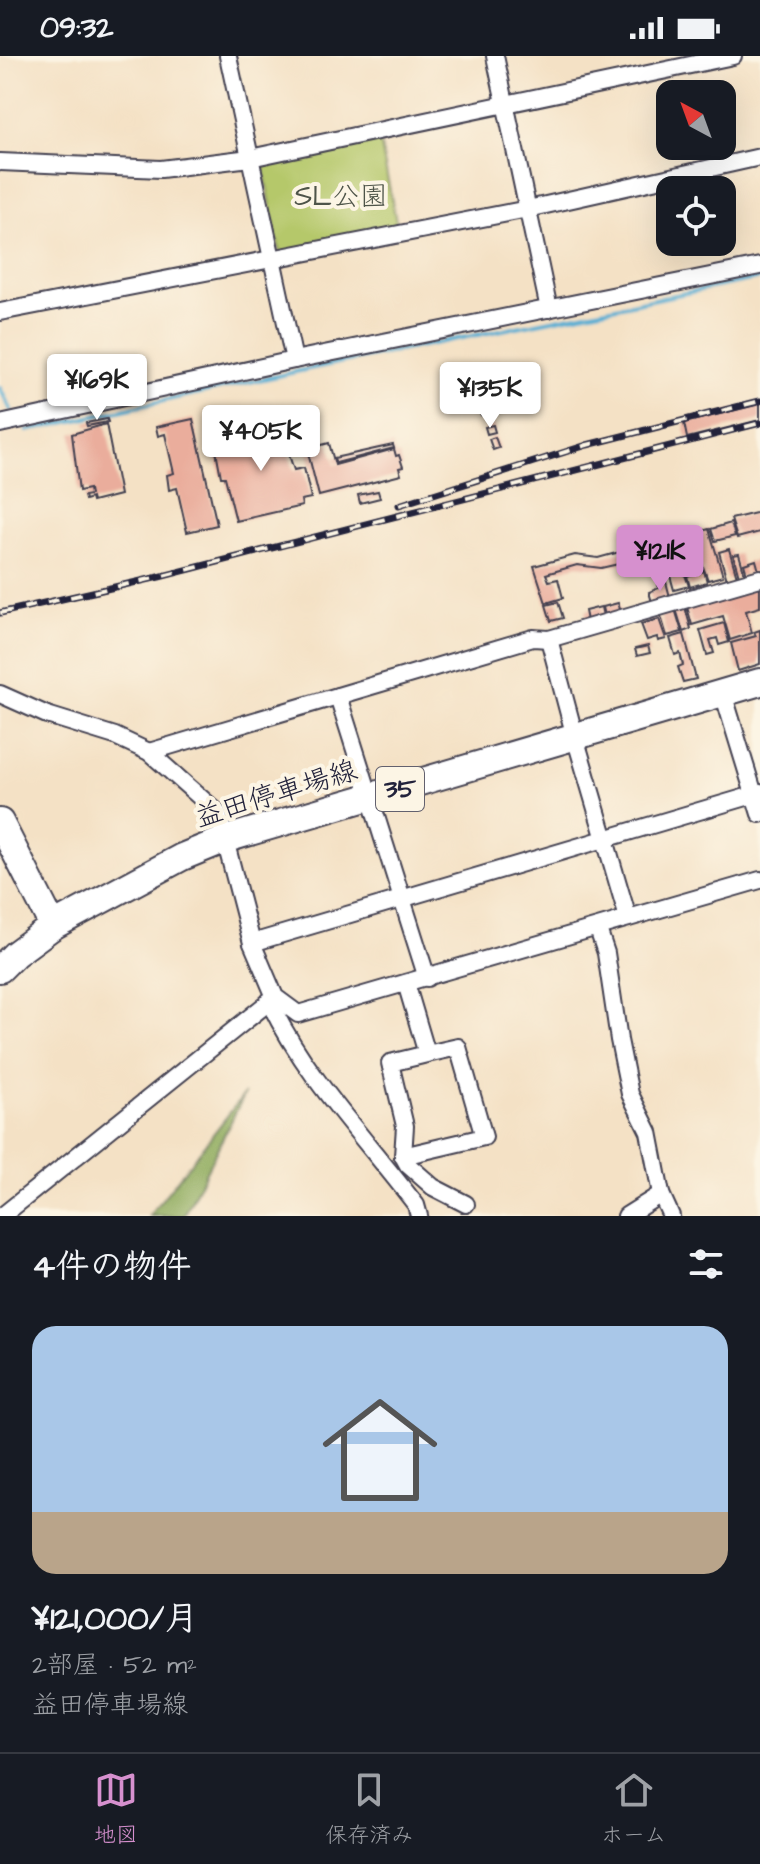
<!DOCTYPE html>
<html lang="ja">
<head>
<meta charset="utf-8">
<style>
	:root { --surface:#171b24; --page:#20242c; --text:#f1f3f6; --muted:#9ea1a6; --line:#363941; --accent:#d690ce }
	body { margin:0; font-family:"Architects Daughter","Klee One",sans-serif; background:var(--page); color:var(--text); height:100vh; display:flex; flex-direction:column; font-size:30px; white-space:nowrap }
	* { box-sizing:border-box; margin:0 }
	p { font-size:26px; color:var(--muted) }
	.icon { flex:none; width:44px; height:44px; fill:none; stroke:currentColor; stroke-width:2; stroke-linecap:round; stroke-linejoin:round }
	.map { position:relative; height:1160px; overflow:hidden }
	.details { display:flex; flex-direction:column; background:var(--surface); flex:1 }
	.details>* { flex:none }
	.needle { width:52px; rotate:319deg }
	.controls { position:absolute; left:656px; top:24px; display:grid; gap:16px }
	.controls a { display:grid; place-items:center; width:80px; height:80px; border-radius:16px; background:var(--surface); box-shadow:0 8px 32px #0002; font-size:40px }
	.price { position:absolute; translate:-50% -68px; padding:0 18px; border-radius:8px; background:#fff; color:#222; font-size:26px; line-height:52px; filter:drop-shadow(0 2px 4px #0008) }
	.price::after { content:''; position:absolute; left:50%; top:48px; width:24px; height:18px; margin-left:-12px; background:inherit; clip-path:polygon(0 0,100% 0,50% 100%) }
	.price.current { background:var(--accent); color:#111 }
	ul { padding:0; list-style:none }
	li { display:grid; align-content:center; gap:16px; height:424px; padding:0 32px }
	li+li { border-top:2px solid var(--line) }
	li span { display:grid; place-items:center; height:248px; border-radius:24px; color:#555 }
	li>.icon { margin-inline-start:auto }
	span .icon { width:144px; height:144px; fill:#fffc; stroke-width:1 }
	li b { font-size:34px }
	h2 { display:flex; justify-content:space-between; align-items:center; height:96px; padding:0 32px; font-size:34px }
	.status { display:flex; justify-content:space-between; align-items:center; height:56px; padding:0 40px; background:var(--surface); direction:ltr }
	.status svg { height:22px; fill:currentColor }
	.menu { display:flex; justify-content:space-around; align-items:center; height:112px; border-top:2px solid var(--line); background:var(--surface); font-size:22px; color:var(--muted) }
	.menu a { display:grid; justify-items:center; gap:4px }
	.menu .current { color:var(--accent) }
	.map>svg:first-child { display:block }
	.green { fill:#b5c86b; stroke:#6c7553; stroke-width:2 }
	.forest { fill:#90ac5f; stroke:#59674d; stroke-width:2 }
	.lines { fill:none; stroke-linecap:round; stroke-linejoin:round }
	.stream { stroke:#56aed3; stroke-width:4 }
	.building { fill:#eaad9c }
	.minor-casing { stroke:#423f50; stroke-width:20 }
	.primary-casing { stroke:#423f50; stroke-width:30 }
	.trunk-casing { stroke:#423f50; stroke-width:30 }
	.minor { stroke:#fff; stroke-width:16 }
	.primary { stroke:#fff; stroke-width:26 }
	.trunk { stroke:#fff; stroke-width:26 }
	.rail-casing { stroke:#22223b; stroke-width:7 }
	.rail { stroke:#fcf5e5; stroke-width:4; stroke-dasharray:12; stroke-linecap:butt }
	.labels { text-anchor:middle; dominant-baseline:central; stroke-width:8; stroke-linejoin:round; paint-order:stroke }
	.shield { fill:#fcf5e5; stroke:#63616e; stroke-width:2 }
	.shield-label { font-size:26px; font-weight:bold; fill:#22223b }
	.park-label { font-size:28px; fill:#4e5449; stroke:#fcf5e5 }
	.street-label { font-size:28px; fill:#22223b; stroke:#fcf5e5 }
</style>
</head>
<body>
<div class="status"><b>09:32</b><svg viewBox="0 0 49 12"><path d="M0 12V9h3v3zM5 12V6h3v6zM10 12V3h3v9zM15 12V0h3v12zM26 1h20v11H26zM47 4h2v5h-2z"/></svg></div>
<div class="map">
<svg width="760" height="1160" viewBox="0 0 760 1160">
	<rect width="100%" height="100%" fill="#fcf5e5"/>
	<filter id="ink" filterUnits="userSpaceOnUse"><feTurbulence type="fractalNoise" baseFrequency=".0125" numOctaves="2"/><feDisplacementMap in="SourceGraphic" scale="16" xChannelSelector="R" yChannelSelector="G"/><feConvolveMatrix kernelMatrix="1 2 1 2 8 2 1 2 1" color-interpolation-filters="sRGB"/></filter>
	<filter id="wash" filterUnits="userSpaceOnUse"><feTurbulence type="fractalNoise" baseFrequency=".006" numOctaves="4" result="noise"/><feDisplacementMap in="SourceGraphic" scale="32" xChannelSelector="R" yChannelSelector="G"/><feGaussianBlur stdDeviation="1.8" result="paint"/><feColorMatrix in="noise" values="0 0 0 0 0 0 0 0 0 0 0 0 0 0 0 0 0 1.4 0 .05"/><feComposite in="paint" operator="in"/></filter>
	<g filter="url(#wash)">
		<rect width="100%" height="100%" fill="#f4e1c5"/>
		<!-- green -->
		<polygon class="green" points="380,85 398,175 280,198 263,110"/>
		<!-- forest -->
		<polygon class="forest" points="245,1037 184,1160 149,1160"/>
		<g class="lines">
			<!-- stream -->
			<g class="stream">
				<polyline points="0,332 11,354"/>
				<polyline points="27,375 318,311 760,222"/>
			</g>
		</g>
		<g id="blocks">
			<!-- building -->
			<g class="building">
				<polygon points="488,344 492,355 481,359 477,348"/>
				<polygon points="760,348 760,364 687,382 684,367"/>
				<polygon points="107,363 108,366 87,370 86,367"/>
				<polygon points="193,363 217,469 187,476 177,432 169,434 167,419 174,417 165,378 158,380 156,371"/>
				<polygon points="284,367 292,395 288,396 294,414 304,412 311,442 301,444 302,450 236,465 225,421 221,421 215,389 233,385 231,379"/>
				<polygon points="106,368 120,439 92,446 91,442 85,444 84,440 90,439 89,433 79,435 72,378"/>
				<polygon points="493,369 495,376 487,378 485,371"/>
				<polygon points="495,381 499,392 493,394 489,383"/>
				<polygon points="329,387 335,409 394,393 396,400 399,399 403,411 399,412 401,419 319,440 307,393"/>
				<polygon points="393,389 394,392 336,407 334,402"/>
				<polygon points="378,435 380,442 360,447 358,439"/>
				<polygon points="760,456 760,476 737,482 731,463"/>
				<polygon points="731,467 735,480 715,485 711,473"/>
				<polygon points="709,473 723,520 708,524 702,508 703,514 685,519 689,530 674,534 661,487"/>
				<polygon points="645,489 649,501 601,512 577,509 546,518 549,525 558,523 563,542 546,547 534,510 575,499 598,502"/>
				<polygon points="729,493 737,521 727,524 719,496"/>
				<polygon points="739,498 745,519 739,520 733,499"/>
				<polygon points="756,504 759,515 747,518 744,508"/>
				<polygon points="704,515 707,526 690,531 687,520"/>
				<polygon points="666,526 670,541 652,546 649,536 659,532 658,529"/>
				<polygon points="760,530 760,551 746,555 752,577 730,584 723,560 692,569 687,551"/>
				<polygon points="558,546 563,562 551,565 546,549"/>
				<polygon points="618,547 621,556 605,560 603,551"/>
				<polygon points="601,551 603,560 587,565 585,555"/>
				<polygon points="685,551 691,573 683,576 676,553"/>
				<polygon points="675,553 682,576 667,580 660,557"/>
				<polygon points="659,563 666,583 658,585 657,581 647,584 641,568"/>
				<polygon points="724,567 729,586 719,589 717,582 710,584 714,597 707,599 700,574"/>
				<polygon points="760,574 760,608 738,615 731,587 756,580 754,576"/>
				<polygon points="684,578 696,623 683,626 678,611 683,609 680,597 675,599 670,582"/>
				<polygon points="648,590 650,597 637,600 635,593"/>
			</g>
		</g>
	</g>
	<g filter="url(#ink)">
		<use href="#blocks" fill-opacity="0" stroke="#423f50" stroke-width="2"/>
		<g class="lines">
			<defs>
				<g id="minor">
					<polyline points="228,0 294,304"/>
					<polyline points="495,0 549,253"/>
					<polyline points="0,106 161,113 250,102 733,0"/>
					<polyline points="0,256 528,153 760,101"/>
					<polyline points="0,368 294,304 760,210"/>
					<polyline points="549,583 575,681 628,862"/>
					<polyline points="723,637 760,758"/>
					<polyline points="0,638 47,659 115,680 149,696 218,757 252,887 275,941 298,958 760,824"/>
					<polyline points="338,640 427,922"/>
					<polyline points="149,696 533,582 549,583 760,522"/>
					<polyline points="598,873 606,897 619,984 630,1038 649,1076 661,1138 671,1160"/>
					<polyline points="252,887 760,737"/>
					<path d="M269 945C305 1021 365 1082 416 1149L419 1160"/>
					<polyline points="427,998 390,1007 405,1070 403,1100 408,1109 433,1131 466,1148"/>
					<polyline points="403,1100 484,1081 458,991 427,998 406,927"/>
					<polyline points="2,1160 275,941"/>
					<polyline points="626,1160 661,1138"/>
				</g>
				<polyline id="primary" points="53,870 182,801 226,783 760,626"/>
				<polyline id="trunk" points="0,766 53,870 15,898 0,913"/>
			</defs>
			<!-- minor casing -->
			<use href="#minor" class="minor-casing"/>
			<!-- primary casing -->
			<use href="#primary" class="primary-casing"/>
			<!-- trunk casing -->
			<use href="#trunk" class="trunk-casing"/>
			<!-- minor -->
			<use href="#minor" class="minor"/>
			<!-- primary -->
			<use href="#primary" class="primary"/>
			<!-- trunk -->
			<use href="#trunk" class="trunk"/>
			<defs>
				<g id="rail">
					<polyline points="399,449 587,389 760,345"/>
					<polyline points="0,557 159,521 760,367"/>
				</g>
			</defs>
			<!-- rail casing -->
			<use href="#rail" class="rail-casing"/>
			<!-- rail -->
			<use href="#rail" class="rail"/>
		</g>
	</g>
	<g class="labels">
		<!-- shield labels -->
		<rect class="shield" x="376" y="711" width="48" height="44" rx="6"/>
		<g class="shield-label">
			<text x="400" y="733">35</text>
		</g>
		<!-- park labels -->
		<g class="park-label">
			<text x="341" y="140">SL公園</text>
		</g>
		<!-- street labels -->
		<g class="street-label">
			<text transform="translate(276 738) rotate(-17)">益田停車場線</text>
		</g>
	</g>
</svg>
<div class="controls">
<a><svg class="needle" viewBox="-14 -14 28 28"><path d="M0-13l5 13h-10z" fill="#e53935"/><path d="M0 13l5-13h-10z" fill="#9ea1a6"/></svg></a>
<a><svg class="icon" aria-label="locate" viewBox="0 0 24 24"><circle cx="12" cy="12" r="6"/><path d="M12 2v4M12 18v4M2 12h4M18 12h4"/></svg></a>
</div>
<b class="price" style="left:97px;top:366px">¥169K</b>
<b class="price" style="left:490px;top:374px">¥135K</b>
<b class="price" style="left:261px;top:417px">¥405K</b>
<b class="price current" style="left:660px;top:537px">¥121K</b>
</div>
<section class="details">
<h2>4件の物件<svg class="icon" aria-label="filters" viewBox="0 0 24 24"><path d="M4 7h16M4 17h16"/><circle cx="9" cy="7" r="2"/><circle cx="15" cy="17" r="2"/></svg></h2>
<ul>
<li><span style="background:linear-gradient(#a9c7e8 75%,#b9a48a 0)"><svg class="icon" aria-label="home" viewBox="0 0 24 24"><path d="M3 11l9-7 9 7M6 9v11h12V9"/></svg></span><div><b>¥121,000/月</b><p>2部屋 · 52 m²</p><p>益田停車場線</p></div></li>
</ul>
</section>
<nav class="menu">
<a class="current"><svg class="icon" aria-label="map" viewBox="0 0 24 24"><path d="M3 6l6-2 6 2 6-2v14l-6 2-6-2-6 2zM9 4v14M15 6v14"/></svg>地図</a>
<a><svg class="icon" aria-label="saved" viewBox="0 0 24 24"><path d="M7 4h10v16l-5-4-5 4z"/></svg>保存済み</a>
<a><svg class="icon" aria-label="home" viewBox="0 0 24 24"><path d="M3 11l9-7 9 7M6 9v11h12V9"/></svg>ホーム</a>
</nav>
</body>
</html>
